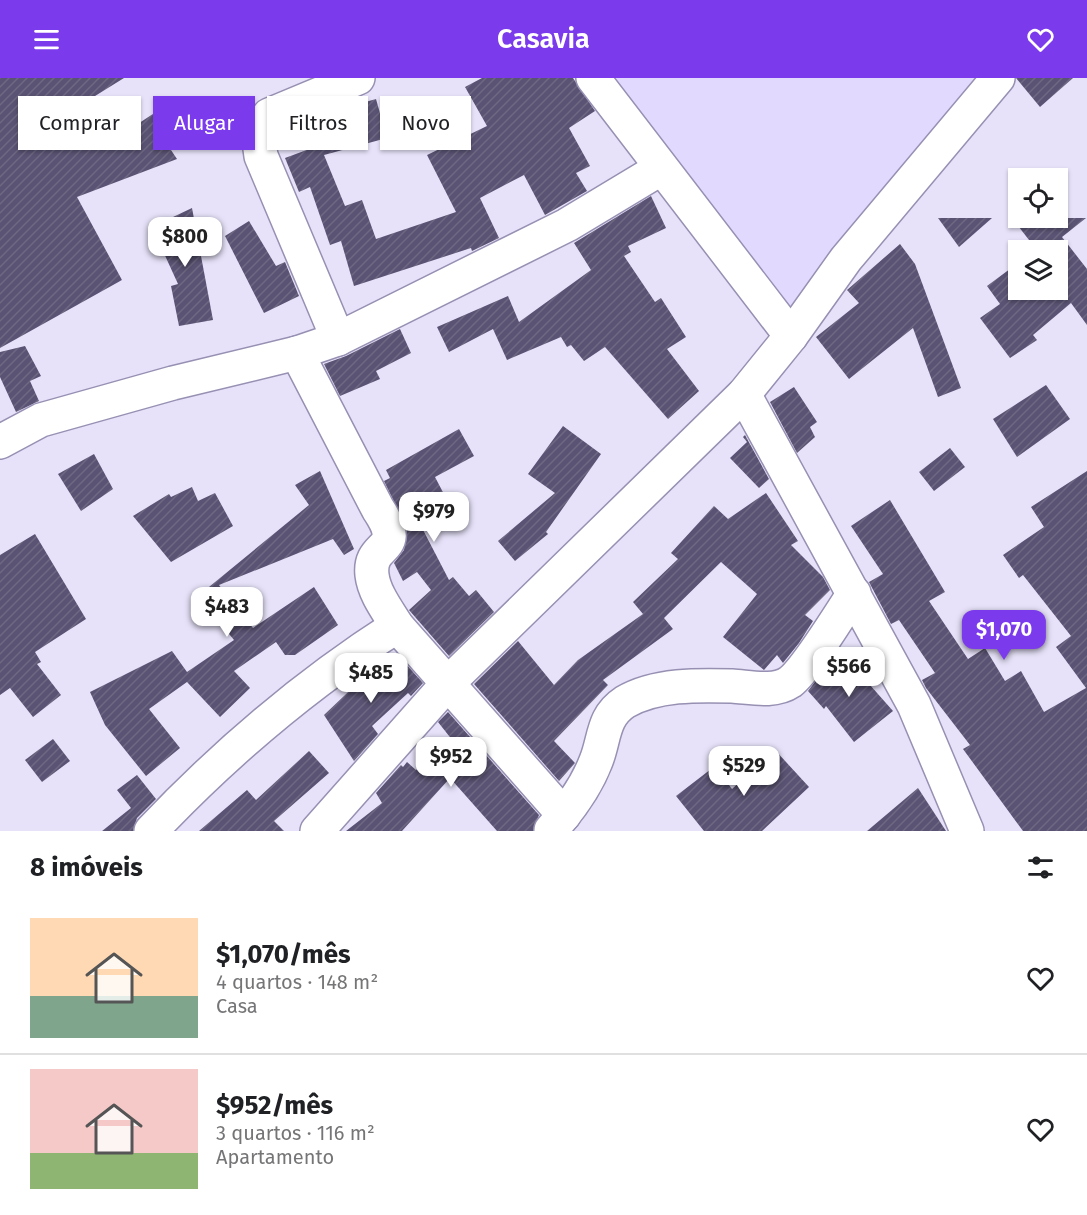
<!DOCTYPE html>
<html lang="pt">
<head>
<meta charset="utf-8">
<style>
	:root { --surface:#fff; --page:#f6f6f6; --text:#202124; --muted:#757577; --line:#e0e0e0; --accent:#7c3aed }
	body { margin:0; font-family:"Fira Sans",sans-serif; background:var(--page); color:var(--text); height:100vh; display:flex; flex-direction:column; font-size:22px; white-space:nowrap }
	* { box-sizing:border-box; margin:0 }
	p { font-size:20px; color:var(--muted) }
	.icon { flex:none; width:33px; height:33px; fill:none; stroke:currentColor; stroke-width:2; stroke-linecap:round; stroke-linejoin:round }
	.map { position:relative; height:753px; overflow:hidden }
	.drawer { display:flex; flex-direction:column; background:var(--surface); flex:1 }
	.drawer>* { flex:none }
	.top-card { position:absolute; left:18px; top:18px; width:600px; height:54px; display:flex; gap:12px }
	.buttons { position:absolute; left:1008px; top:90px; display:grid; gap:12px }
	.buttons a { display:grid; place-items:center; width:60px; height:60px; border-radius:0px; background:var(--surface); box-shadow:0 2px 4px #0004; font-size:30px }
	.price { position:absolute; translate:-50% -51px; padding:0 14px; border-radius:12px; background:#fff; color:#222; font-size:20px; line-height:39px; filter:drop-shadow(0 2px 3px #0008) }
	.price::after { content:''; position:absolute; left:50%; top:36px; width:18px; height:14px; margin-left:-9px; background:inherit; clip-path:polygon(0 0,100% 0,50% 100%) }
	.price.current { background:var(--accent); color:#fff }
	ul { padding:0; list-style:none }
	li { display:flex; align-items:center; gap:18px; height:150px; padding:0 30px }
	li+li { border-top:2px solid var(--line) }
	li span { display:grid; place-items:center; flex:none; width:168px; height:120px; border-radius:0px; color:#555 }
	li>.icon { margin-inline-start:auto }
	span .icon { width:72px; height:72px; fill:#fffc; stroke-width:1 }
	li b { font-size:26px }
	h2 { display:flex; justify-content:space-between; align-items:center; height:72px; padding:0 30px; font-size:26px }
	.chip { padding:0 21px; border-radius:0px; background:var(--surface); box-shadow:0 2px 4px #0004; font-size:21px; line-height:54px }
	.chip.current { background:var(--accent); color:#fff }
	header { display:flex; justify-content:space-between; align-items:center; height:78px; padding:0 30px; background:var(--accent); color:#fff; font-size:27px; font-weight:600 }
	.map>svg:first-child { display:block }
	.built { fill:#e1dafe }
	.building { fill:url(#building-hatch) }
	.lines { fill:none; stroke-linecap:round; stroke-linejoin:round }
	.minor-casing { stroke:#9790b3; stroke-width:36 }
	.minor { stroke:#fff; stroke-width:33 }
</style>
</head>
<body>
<header><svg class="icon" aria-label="menu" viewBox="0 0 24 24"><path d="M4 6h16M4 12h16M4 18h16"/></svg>Casavia<svg class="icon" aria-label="heart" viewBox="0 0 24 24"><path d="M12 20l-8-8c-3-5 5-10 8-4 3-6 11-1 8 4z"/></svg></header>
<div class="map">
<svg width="1087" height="753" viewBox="0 0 1087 753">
	<defs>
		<pattern id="building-hatch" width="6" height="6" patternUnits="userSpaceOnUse" patternTransform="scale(1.5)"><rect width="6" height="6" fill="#5a5373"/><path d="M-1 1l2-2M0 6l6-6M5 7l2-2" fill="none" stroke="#6e6883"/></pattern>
	</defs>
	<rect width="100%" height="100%" fill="#e7e2f9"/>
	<!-- built -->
	<polygon class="built" points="609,0 988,0 793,249"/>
	<!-- building -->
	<g class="building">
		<polygon points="0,0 124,0 87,23 124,55 162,30 180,58 167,66 177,81 77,119 122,202 0,270"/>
		<polygon points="482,0 573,0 595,33 569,50 590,88 576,95 587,113 545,137 524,97 480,120 499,160 472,173 471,170 354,208 341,163 330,167 310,109 299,114 285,80 312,70 355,44 351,28 376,21 387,60 324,77 345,128 362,122 376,161 456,134 427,77 487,48 465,9"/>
		<polygon points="1016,0 1073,0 1040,29"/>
		<polygon points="651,118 666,150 628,168 631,174 624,178 655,224 661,220 686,259 667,271 699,313 668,341 605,269 584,283 571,267 567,269 561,259 507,282 493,251 449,274 437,249 508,218 519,244 591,192 574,165"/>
		<polygon points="192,130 213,242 179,248 171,208 178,206 152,149"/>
		<polygon points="938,140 992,140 959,169"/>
		<polygon points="1012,140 1086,140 1062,159 1087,191 1087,247 1071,225 1033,257 1037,262 1010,280 980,240 1000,226 987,208 1018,185 1018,212 1058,212 1058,172 1034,172 1036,171"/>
		<polygon points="249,143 276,188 285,184 299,218 264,235 225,158"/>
		<polygon points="900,166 915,186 961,310 938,319 913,250 849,301 816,259 859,225 847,212"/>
		<polygon points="400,251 411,275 376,293 380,301 340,318 324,286 346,278"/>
		<polygon points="25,268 41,298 30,303 39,323 16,334 0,299 0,274"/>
		<polygon points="1046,307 1070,341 1017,379 993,341"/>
		<polygon points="794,309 817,344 810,349 815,359 797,375 770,324"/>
		<polygon points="563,348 601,376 546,454 548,456 515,483 498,463 555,415 528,396"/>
		<polygon points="459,351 474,378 435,399 447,422 432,430 436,438 420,446 449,502 453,499 469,518 476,512 494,534 449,578 409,532 431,512 417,494 403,503 394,485 404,472 407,451 384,403 390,400 386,392"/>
		<polygon points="745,357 769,401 759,410 730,380 747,364 743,359"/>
		<polygon points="950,370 965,389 934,413 919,394"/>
		<polygon points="94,376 113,411 81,433 58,396"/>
		<polygon points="320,393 354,471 344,477 333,461 219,507 253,550 314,509 338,547 295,577 285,577 276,564 234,593 250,610 220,639 187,604 149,631 180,670 146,698 105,647 90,614 172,573 187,594 234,562 198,518 309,427 295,407"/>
		<polygon points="1087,393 1087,753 1023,753 963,671 970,667 926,610 922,602 935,595 899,542 891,546 869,504 883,496 851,448 890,422 945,514 929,523 968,581 985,570 1005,603 1021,593 1044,634 1086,610 1056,569 1071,558 1023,497 1019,500 1003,477 1044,449 1031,429"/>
		<polygon points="192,409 198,423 215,415 233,448 171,484 133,438 169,416 171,419"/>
		<polygon points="766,415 798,463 791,467 823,499 830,512 805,537 813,543 799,565 783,585 777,577 764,592 723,559 757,516 721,484 664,540 673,551 603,602 608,607 554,663 575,685 559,703 474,606 518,563 554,607 578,582 643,536 633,524 678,481 671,475 714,428 728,441"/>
		<polygon points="35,456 86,541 35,574 41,584 37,586 61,617 33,639 10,610 0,617 0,477"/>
		<polygon points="839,572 893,633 854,664 826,628 824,631 808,613"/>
		<polygon points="396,575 423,605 411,618 408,615 372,648 378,656 354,683 324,637 364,599 366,602"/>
		<polygon points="448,634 539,737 533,753 497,753 450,700 402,753 346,753 382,725 376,715 401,687 403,689 407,684 416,692 453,663 438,644"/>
		<polygon points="53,661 70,683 42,704 25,682"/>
		<polygon points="775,672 809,709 762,753 704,753 676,718 715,688 732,711"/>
		<polygon points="309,673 329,695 274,743 284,753 199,753 247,712 256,722"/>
		<polygon points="137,697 156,721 137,740 133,753 102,753 131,730 117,712"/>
		<polygon points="918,710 946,753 867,753"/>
	</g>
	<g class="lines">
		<defs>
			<g id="minor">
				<polyline points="593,0 791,258"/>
				<polyline points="338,261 261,78 258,56 269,37 358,0"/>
				<path d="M297 275 378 431C408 476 368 462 372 497 374 515 388 533 397 548L564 737"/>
				<polyline points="744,316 914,627 967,753"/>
				<polyline points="0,364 41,342 173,305 297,275 338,261 567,147 660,91"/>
				<path d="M551 752C569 732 586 709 596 683 605 661 602 639 625 624 656 606 698 607 732 608 750 609 774 615 790 604 806 592 841 535 854 515"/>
				<path d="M151 753C225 675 306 606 397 548"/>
				<polyline points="317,753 449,604 744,316 791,258 846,181 998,0"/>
			</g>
		</defs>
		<!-- minor casing -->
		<use href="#minor" class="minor-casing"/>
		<!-- minor -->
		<use href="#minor" class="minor"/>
	</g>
</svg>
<div class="buttons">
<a><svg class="icon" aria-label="locate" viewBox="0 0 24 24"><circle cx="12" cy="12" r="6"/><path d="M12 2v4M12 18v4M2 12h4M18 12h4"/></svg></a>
<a><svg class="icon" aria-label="layers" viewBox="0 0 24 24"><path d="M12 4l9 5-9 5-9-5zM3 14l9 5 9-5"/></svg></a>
</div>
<b class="price" style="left:185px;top:190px">$800</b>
<b class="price" style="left:434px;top:465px">$979</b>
<b class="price" style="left:227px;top:560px">$483</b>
<b class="price current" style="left:1004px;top:583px">$1,070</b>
<b class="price" style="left:849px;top:620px">$566</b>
<b class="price" style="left:371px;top:626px">$485</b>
<b class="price" style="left:451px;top:710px">$952</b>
<b class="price" style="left:744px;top:719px">$529</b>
<div class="top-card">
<a class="chip">Comprar</a>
<a class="chip current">Alugar</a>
<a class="chip">Filtros</a>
<a class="chip">Novo</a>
</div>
</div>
<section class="drawer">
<h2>8 imóveis<svg class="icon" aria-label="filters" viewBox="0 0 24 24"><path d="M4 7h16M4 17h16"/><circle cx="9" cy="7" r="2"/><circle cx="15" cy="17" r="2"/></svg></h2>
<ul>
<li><span style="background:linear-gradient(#ffd9b3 65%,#7fa58c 0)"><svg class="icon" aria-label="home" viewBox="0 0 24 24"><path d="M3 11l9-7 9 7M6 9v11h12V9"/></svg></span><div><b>$1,070/mês</b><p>4 quartos · 148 m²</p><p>Casa</p></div><svg class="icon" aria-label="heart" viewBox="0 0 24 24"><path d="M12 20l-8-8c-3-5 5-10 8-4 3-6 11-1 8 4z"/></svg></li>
<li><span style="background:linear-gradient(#f6c9c9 70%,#8fb573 0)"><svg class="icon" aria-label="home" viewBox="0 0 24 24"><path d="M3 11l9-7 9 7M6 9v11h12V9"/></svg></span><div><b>$952/mês</b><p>3 quartos · 116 m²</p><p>Apartamento</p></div><svg class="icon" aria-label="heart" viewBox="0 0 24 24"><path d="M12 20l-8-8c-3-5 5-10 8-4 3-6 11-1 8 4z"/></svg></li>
</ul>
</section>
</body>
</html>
